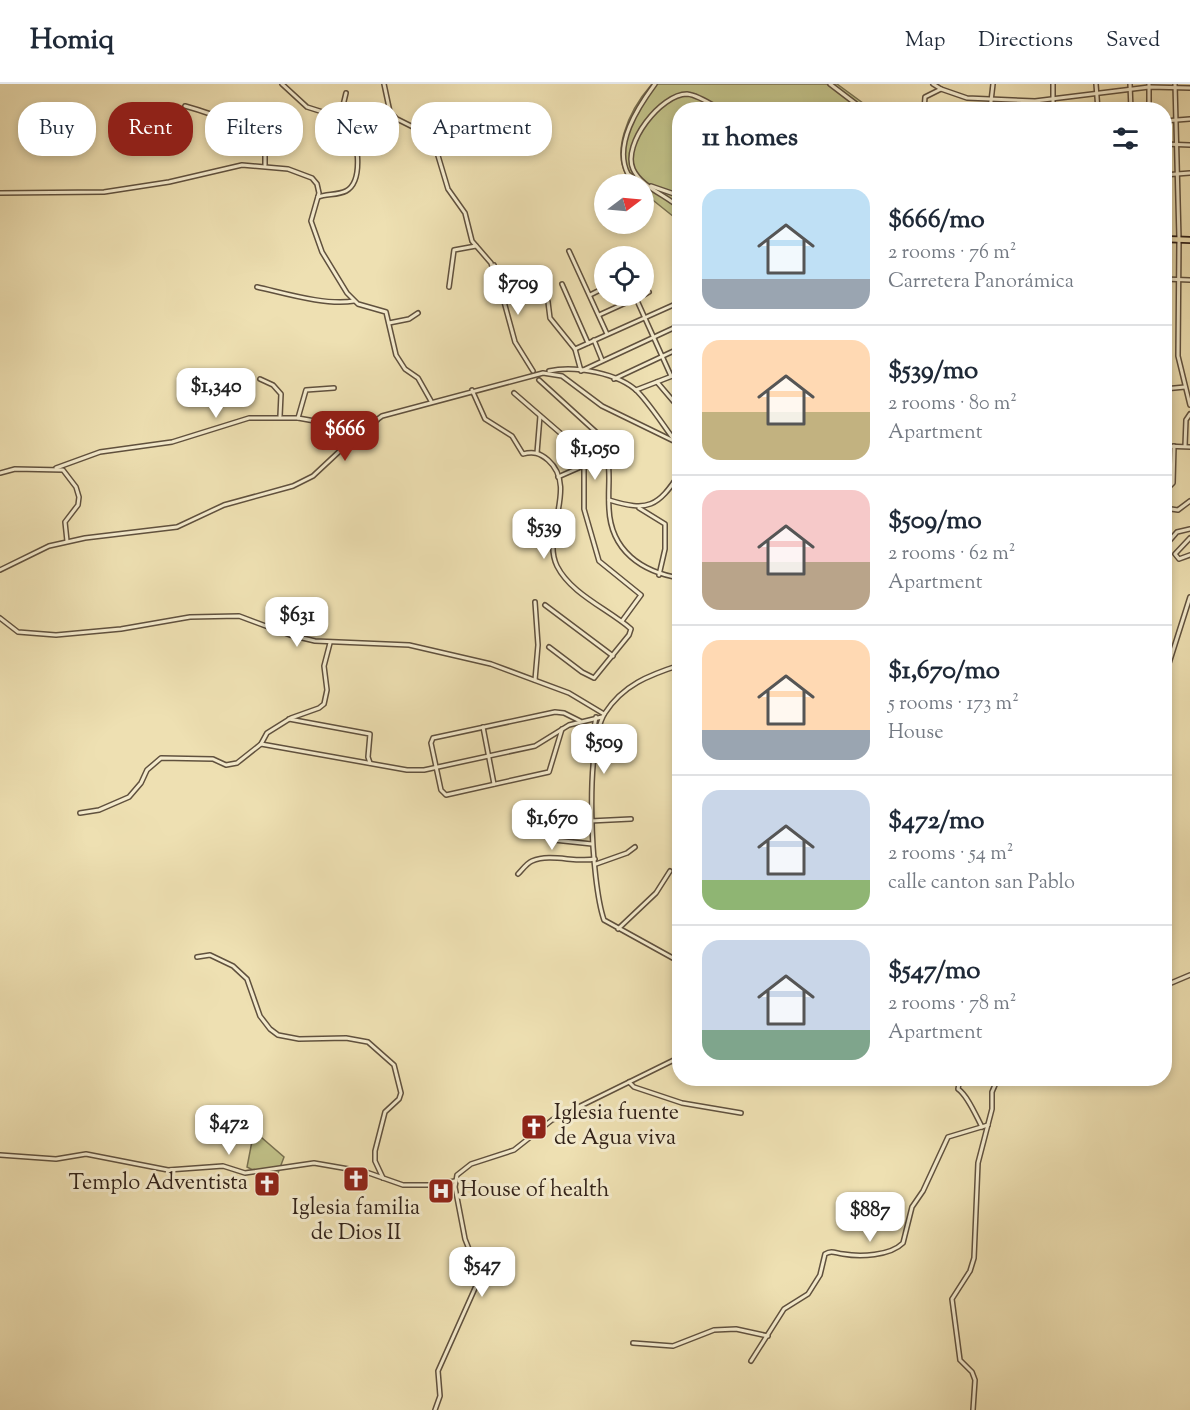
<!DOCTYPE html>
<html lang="en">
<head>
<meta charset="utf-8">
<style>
	:root { --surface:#fff; --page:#f6f6f7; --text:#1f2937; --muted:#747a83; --line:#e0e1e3; --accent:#8f2418 }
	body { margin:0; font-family:"Sorts Mill Goudy",serif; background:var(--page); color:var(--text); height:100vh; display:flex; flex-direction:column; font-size:22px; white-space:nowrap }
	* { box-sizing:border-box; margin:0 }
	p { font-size:20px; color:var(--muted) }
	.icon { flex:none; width:33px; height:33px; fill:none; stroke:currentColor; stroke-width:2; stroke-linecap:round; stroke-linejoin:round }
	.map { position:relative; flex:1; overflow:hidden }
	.side { position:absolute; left:672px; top:18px; width:500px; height:984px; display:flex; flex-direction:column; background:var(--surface); border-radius:24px; box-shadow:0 3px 9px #0003 }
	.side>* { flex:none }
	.hud { position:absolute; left:18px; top:18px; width:564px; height:54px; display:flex; gap:12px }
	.needle { width:39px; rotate:74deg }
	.controls { position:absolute; left:594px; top:90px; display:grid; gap:12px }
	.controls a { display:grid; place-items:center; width:60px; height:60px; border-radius:50%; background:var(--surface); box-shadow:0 3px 9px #0003; font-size:30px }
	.price { position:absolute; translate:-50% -51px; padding:0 14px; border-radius:12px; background:#fff; color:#222; font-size:20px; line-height:39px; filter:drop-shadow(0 2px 3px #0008) }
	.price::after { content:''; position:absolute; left:50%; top:36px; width:18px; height:14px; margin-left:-9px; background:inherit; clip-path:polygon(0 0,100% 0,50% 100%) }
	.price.current { background:var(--accent); color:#fff }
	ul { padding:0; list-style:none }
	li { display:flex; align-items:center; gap:18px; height:150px; padding:0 30px }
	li+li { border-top:2px solid var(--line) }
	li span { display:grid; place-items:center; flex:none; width:168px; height:120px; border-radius:18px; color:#555 }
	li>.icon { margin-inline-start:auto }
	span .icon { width:72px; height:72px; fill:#fffc; stroke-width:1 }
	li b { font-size:26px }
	h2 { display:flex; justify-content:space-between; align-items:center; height:72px; padding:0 30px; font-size:26px }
	.chip { padding:0 21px; border-radius:24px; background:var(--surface); box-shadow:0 3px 9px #0003; font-size:21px; line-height:54px }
	.chip.current { background:var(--accent); color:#fff }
	header { display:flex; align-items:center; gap:36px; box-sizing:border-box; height:84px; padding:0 30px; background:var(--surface); border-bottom:2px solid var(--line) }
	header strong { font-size:28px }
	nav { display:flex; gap:33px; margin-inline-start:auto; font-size:21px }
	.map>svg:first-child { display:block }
	.green { fill:#c0c087; stroke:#787050; stroke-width:1.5 }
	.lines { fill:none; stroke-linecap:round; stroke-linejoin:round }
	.minor-casing { stroke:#60513e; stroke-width:6 }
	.major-casing { stroke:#312118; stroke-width:8 }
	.minor { stroke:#f4ebcd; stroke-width:3 }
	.major { stroke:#eee0b2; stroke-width:4.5 }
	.labels { text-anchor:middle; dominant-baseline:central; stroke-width:6; stroke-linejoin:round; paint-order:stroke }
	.poi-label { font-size:22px; fill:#312118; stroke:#f4ebcd; text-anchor:start }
</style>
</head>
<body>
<header>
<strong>Homiq</strong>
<nav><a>Map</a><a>Directions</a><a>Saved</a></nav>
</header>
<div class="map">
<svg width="1190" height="1326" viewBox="0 0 1190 1326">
	<rect width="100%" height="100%" fill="#eee0b2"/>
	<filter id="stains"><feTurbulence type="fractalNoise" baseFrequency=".00333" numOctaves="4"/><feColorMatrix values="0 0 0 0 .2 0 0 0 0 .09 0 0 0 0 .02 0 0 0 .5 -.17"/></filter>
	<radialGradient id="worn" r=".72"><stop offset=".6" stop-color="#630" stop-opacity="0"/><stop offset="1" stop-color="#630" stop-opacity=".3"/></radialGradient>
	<!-- green -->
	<g class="green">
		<path d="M652 0H837L871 25 680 26 679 137 644 109V100H633C606 72 630 25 652 0Z"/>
		<polygon points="254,1047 284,1073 275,1097 247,1083"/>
	</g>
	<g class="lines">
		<defs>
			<g id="minor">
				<path d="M282 0 307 23 348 36C357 51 365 97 346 107 338 111 327 110 318 113"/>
				<polyline points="384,0 390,28 397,35 415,44 436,65 448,105 465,129 472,157 491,179 493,186 497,189 520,185 532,191 542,201 548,218 550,234 575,265 581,287 680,241"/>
				<polyline points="830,0 864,26"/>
				<polyline points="933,0 941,5"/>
				<polyline points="1053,0 1053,26"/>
				<polyline points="1096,0 1098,26"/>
				<polyline points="1130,0 1131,26"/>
				<polyline points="1149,0 1149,26"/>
				<polyline points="1175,0 1179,155 1178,272 1190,321"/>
				<path d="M185 22C214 30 248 42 265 67V81"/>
				<polyline points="924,26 925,13 941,5 967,14 1035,17 1149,3 1190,4"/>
				<polyline points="990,26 993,0"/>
				<polyline points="340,34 346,9"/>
				<polyline points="1164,37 1190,35"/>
				<polyline points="1164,60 1190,61"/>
				<polyline points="1164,91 1190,89"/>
				<path d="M644 100 628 90C613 61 638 23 655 0"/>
				<polyline points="651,102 680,112"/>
				<polyline points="0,109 104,108 169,98 242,81 288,85 312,94 317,100 319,109 311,137 322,168 347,209 358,220 386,228 396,271 405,285 418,294 431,317"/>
				<path d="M680 124C666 111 641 103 633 85 622 60 661 10 687 10 698 11 711 20 721 26"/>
				<polyline points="569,167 607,250"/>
				<polyline points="494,181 515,258 533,287"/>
				<polyline points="1164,195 1190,196"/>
				<polyline points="562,200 588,259"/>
				<path d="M257 203C284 209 326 222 354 217"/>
				<polyline points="449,203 454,166 476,162"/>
				<polyline points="590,211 604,204"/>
				<polyline points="644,211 649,208"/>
				<polyline points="635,212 671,292"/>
				<polyline points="599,231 641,212"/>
				<polyline points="389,239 409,235 418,229"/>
				<polyline points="594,256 602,276"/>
				<polyline points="575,265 680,218"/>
				<path d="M549 287C574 281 619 289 638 308 652 323 663 341 675 357"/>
				<polyline points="260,295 273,301 281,310 280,332"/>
				<polyline points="614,295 680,264"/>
				<path d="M539 296 596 348C615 377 607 394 609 425 611 467 642 488 680 494"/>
				<polyline points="657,298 680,325"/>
				<polyline points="1164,305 1185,303"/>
				<path d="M472 306 485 335 512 352 523 370C533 367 540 369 548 376 579 403 541 450 557 482 571 510 608 525 631 545L629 551 594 594 582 588 549 563"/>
				<polyline points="636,306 680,289"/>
				<polyline points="514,309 573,360 584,380 584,425 599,477 641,511 622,537"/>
				<polyline points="298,334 306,306 334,304"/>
				<polyline points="1164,362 1190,363"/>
				<polyline points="1185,362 1186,336 1190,330"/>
				<polyline points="537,369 540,332"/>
				<polyline points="56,384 100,368 172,358 249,334 298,334 337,341 377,336"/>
				<polyline points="0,389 15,385 63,386 76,403 79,413 78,421 65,438 67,457"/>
				<polyline points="558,393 599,375"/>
				<polyline points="1164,408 1173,399 1174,362"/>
				<path d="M609 416C648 428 658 423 680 389"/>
				<polyline points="639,424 665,440 665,465 659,491"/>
				<polyline points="1164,424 1178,426 1190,417"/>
				<polyline points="1190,454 1175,470 1179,475 1190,471"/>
				<polyline points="1164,463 1177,448 1190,445"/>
				<polyline points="0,486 49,462 85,454 177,443 224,421 293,402 313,392 359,349 382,332 543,289 562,292 602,322 680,360"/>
				<polyline points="545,521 613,572"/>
				<polyline points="0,534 18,548 56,551 121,545 190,533 239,532 290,551 315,557 409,561 491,580 569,609 604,630"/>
				<path d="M680 581C649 591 623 601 605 629 584 662 591 799 604 836L680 878"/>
				<polyline points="1164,595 1190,513"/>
				<polyline points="535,596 538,561 535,518"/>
				<polyline points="289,635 370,650 368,673 370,679"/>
				<polyline points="483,643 494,700"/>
				<polyline points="562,645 549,688 446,711 441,706 431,659 433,654 555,628 564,629 580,637"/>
				<polyline points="261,660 407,686 424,686 535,662 569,641 602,633"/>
				<polyline points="590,666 596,633"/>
				<polyline points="80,729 99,726 129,713 141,699 147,686 161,674 213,675 226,681 237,679 261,660 267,649 291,634 319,624 324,620 327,606 324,582 330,559"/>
				<polyline points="539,731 590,737 631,735"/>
				<polyline points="557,734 554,756 592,760"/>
				<polyline points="596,780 627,769 635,763"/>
				<path d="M518 790C522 786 527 779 532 777 551 769 575 779 595 775"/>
				<polyline points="618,845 656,809 670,787"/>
				<polyline points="197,873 210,871 233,882 247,895 260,932 270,945 278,951 299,955 346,954 368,958 394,981 401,1009 399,1015 385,1028 375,1067 375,1077 383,1094"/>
				<polyline points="1164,902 1190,891"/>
				<path d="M960 994 958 1005C968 1012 976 1032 982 1043"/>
				<polyline points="629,998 634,1003 682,1019 741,1029"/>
				<polyline points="0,1071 56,1075 86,1070 168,1086 223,1082 245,1089 314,1079 366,1088 403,1101 431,1101 455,1097"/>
				<polyline points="633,1259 673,1262 714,1246 736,1245 768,1252"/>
				<path d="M751 1277 784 1225 808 1210 820 1191 825 1170C832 1166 835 1169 843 1170 860 1173 890 1172 903 1159L912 1123 923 1107 948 1053 988 1041"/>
				<polyline points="435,1326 440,1312 438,1287 480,1193 465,1155 455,1103 457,1091 471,1080 514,1066 552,1036 680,973"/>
				<polyline points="973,1326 975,1296 972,1288 960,1276 952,1215 970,1187 974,1174 978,1079 992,1025 992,1008 998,994"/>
			</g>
			<polyline id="major" points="1164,155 1190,156"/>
		</defs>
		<!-- minor casing -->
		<use href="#minor" class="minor-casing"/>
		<!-- major casing -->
		<use href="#major" class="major-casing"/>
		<!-- minor -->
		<use href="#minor" class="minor"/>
		<!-- major -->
		<use href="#major" class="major"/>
	</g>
	<!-- icons -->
	<defs>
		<symbol id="church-square" viewBox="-11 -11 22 22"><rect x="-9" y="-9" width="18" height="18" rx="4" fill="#8f2418" stroke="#f4ebcd"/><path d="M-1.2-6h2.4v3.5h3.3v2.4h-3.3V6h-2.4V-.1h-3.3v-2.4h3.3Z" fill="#fff"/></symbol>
		<symbol id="hospital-square" viewBox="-11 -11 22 22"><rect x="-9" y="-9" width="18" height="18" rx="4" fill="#8f2418" stroke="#f4ebcd"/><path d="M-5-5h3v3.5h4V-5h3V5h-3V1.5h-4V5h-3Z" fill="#fff"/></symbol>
	</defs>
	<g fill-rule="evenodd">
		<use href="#church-square" x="519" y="1028" width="30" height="30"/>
		<use href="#church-square" x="341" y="1080" width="30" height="30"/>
		<use href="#church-square" x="252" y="1085" width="30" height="30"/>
		<use href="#hospital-square" x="426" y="1092" width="30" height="30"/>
	</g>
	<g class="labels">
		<!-- poi labels -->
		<g class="poi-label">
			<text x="554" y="1030">Iglesia fuente<tspan x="554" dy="25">de Agua viva</tspan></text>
			<text x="248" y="1100" text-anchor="end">Templo Adventista</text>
			<text x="460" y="1107">House of health</text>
			<text x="356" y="1125" text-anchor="middle">Iglesia familia<tspan x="356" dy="25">de Dios II</tspan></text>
		</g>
	</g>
	<rect width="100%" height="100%" filter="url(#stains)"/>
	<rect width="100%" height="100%" fill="url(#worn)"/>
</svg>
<div class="controls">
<a><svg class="needle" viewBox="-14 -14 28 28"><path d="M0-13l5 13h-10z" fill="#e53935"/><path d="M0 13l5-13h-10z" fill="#747a83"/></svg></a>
<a><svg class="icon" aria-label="locate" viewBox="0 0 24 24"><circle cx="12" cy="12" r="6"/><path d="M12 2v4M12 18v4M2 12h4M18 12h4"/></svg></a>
</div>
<b class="price" style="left:518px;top:232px">$709</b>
<b class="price" style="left:216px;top:335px">$1,340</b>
<b class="price current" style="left:345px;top:378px">$666</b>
<b class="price" style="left:595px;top:397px">$1,050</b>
<b class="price" style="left:544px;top:476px">$539</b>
<b class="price" style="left:297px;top:564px">$631</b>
<b class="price" style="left:604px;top:691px">$509</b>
<b class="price" style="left:552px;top:767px">$1,670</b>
<b class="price" style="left:229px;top:1072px">$472</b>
<b class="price" style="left:870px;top:1159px">$887</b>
<b class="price" style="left:482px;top:1214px">$547</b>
<div class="hud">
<a class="chip">Buy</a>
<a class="chip current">Rent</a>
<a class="chip">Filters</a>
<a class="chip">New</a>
<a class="chip">Apartment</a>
</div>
<section class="side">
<h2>11 homes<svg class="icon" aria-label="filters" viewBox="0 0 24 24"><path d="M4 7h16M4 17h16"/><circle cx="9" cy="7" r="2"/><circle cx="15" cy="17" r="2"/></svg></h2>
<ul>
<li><span style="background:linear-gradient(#bfe0f5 75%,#9aa5b1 0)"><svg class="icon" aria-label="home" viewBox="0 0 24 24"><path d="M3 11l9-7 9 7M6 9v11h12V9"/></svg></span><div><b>$666/mo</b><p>2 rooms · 76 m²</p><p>Carretera Panorámica</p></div></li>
<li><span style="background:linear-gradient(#ffd9b3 60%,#c2b280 0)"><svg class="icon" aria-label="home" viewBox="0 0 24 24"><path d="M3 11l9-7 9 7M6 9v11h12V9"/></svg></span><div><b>$539/mo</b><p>2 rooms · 80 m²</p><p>Apartment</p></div></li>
<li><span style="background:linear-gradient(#f6c9c9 60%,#b9a48a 0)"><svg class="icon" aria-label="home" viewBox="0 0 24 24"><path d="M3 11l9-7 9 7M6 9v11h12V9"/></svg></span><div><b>$509/mo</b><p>2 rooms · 62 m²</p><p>Apartment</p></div></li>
<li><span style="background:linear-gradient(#ffd9b3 75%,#9aa5b1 0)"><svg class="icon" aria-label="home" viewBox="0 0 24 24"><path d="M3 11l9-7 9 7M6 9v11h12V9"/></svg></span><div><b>$1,670/mo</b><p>5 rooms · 173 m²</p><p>House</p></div></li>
<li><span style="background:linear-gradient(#c9d6e8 75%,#8fb573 0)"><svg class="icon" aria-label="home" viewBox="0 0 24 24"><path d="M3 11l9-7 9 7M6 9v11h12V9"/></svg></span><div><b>$472/mo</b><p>2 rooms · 54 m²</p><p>calle canton san Pablo</p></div></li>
<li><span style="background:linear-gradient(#c9d6e8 75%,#7fa58c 0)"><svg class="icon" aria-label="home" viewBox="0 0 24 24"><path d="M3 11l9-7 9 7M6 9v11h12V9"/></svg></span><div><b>$547/mo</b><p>2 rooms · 78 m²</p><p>Apartment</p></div></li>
</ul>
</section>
</div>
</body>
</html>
